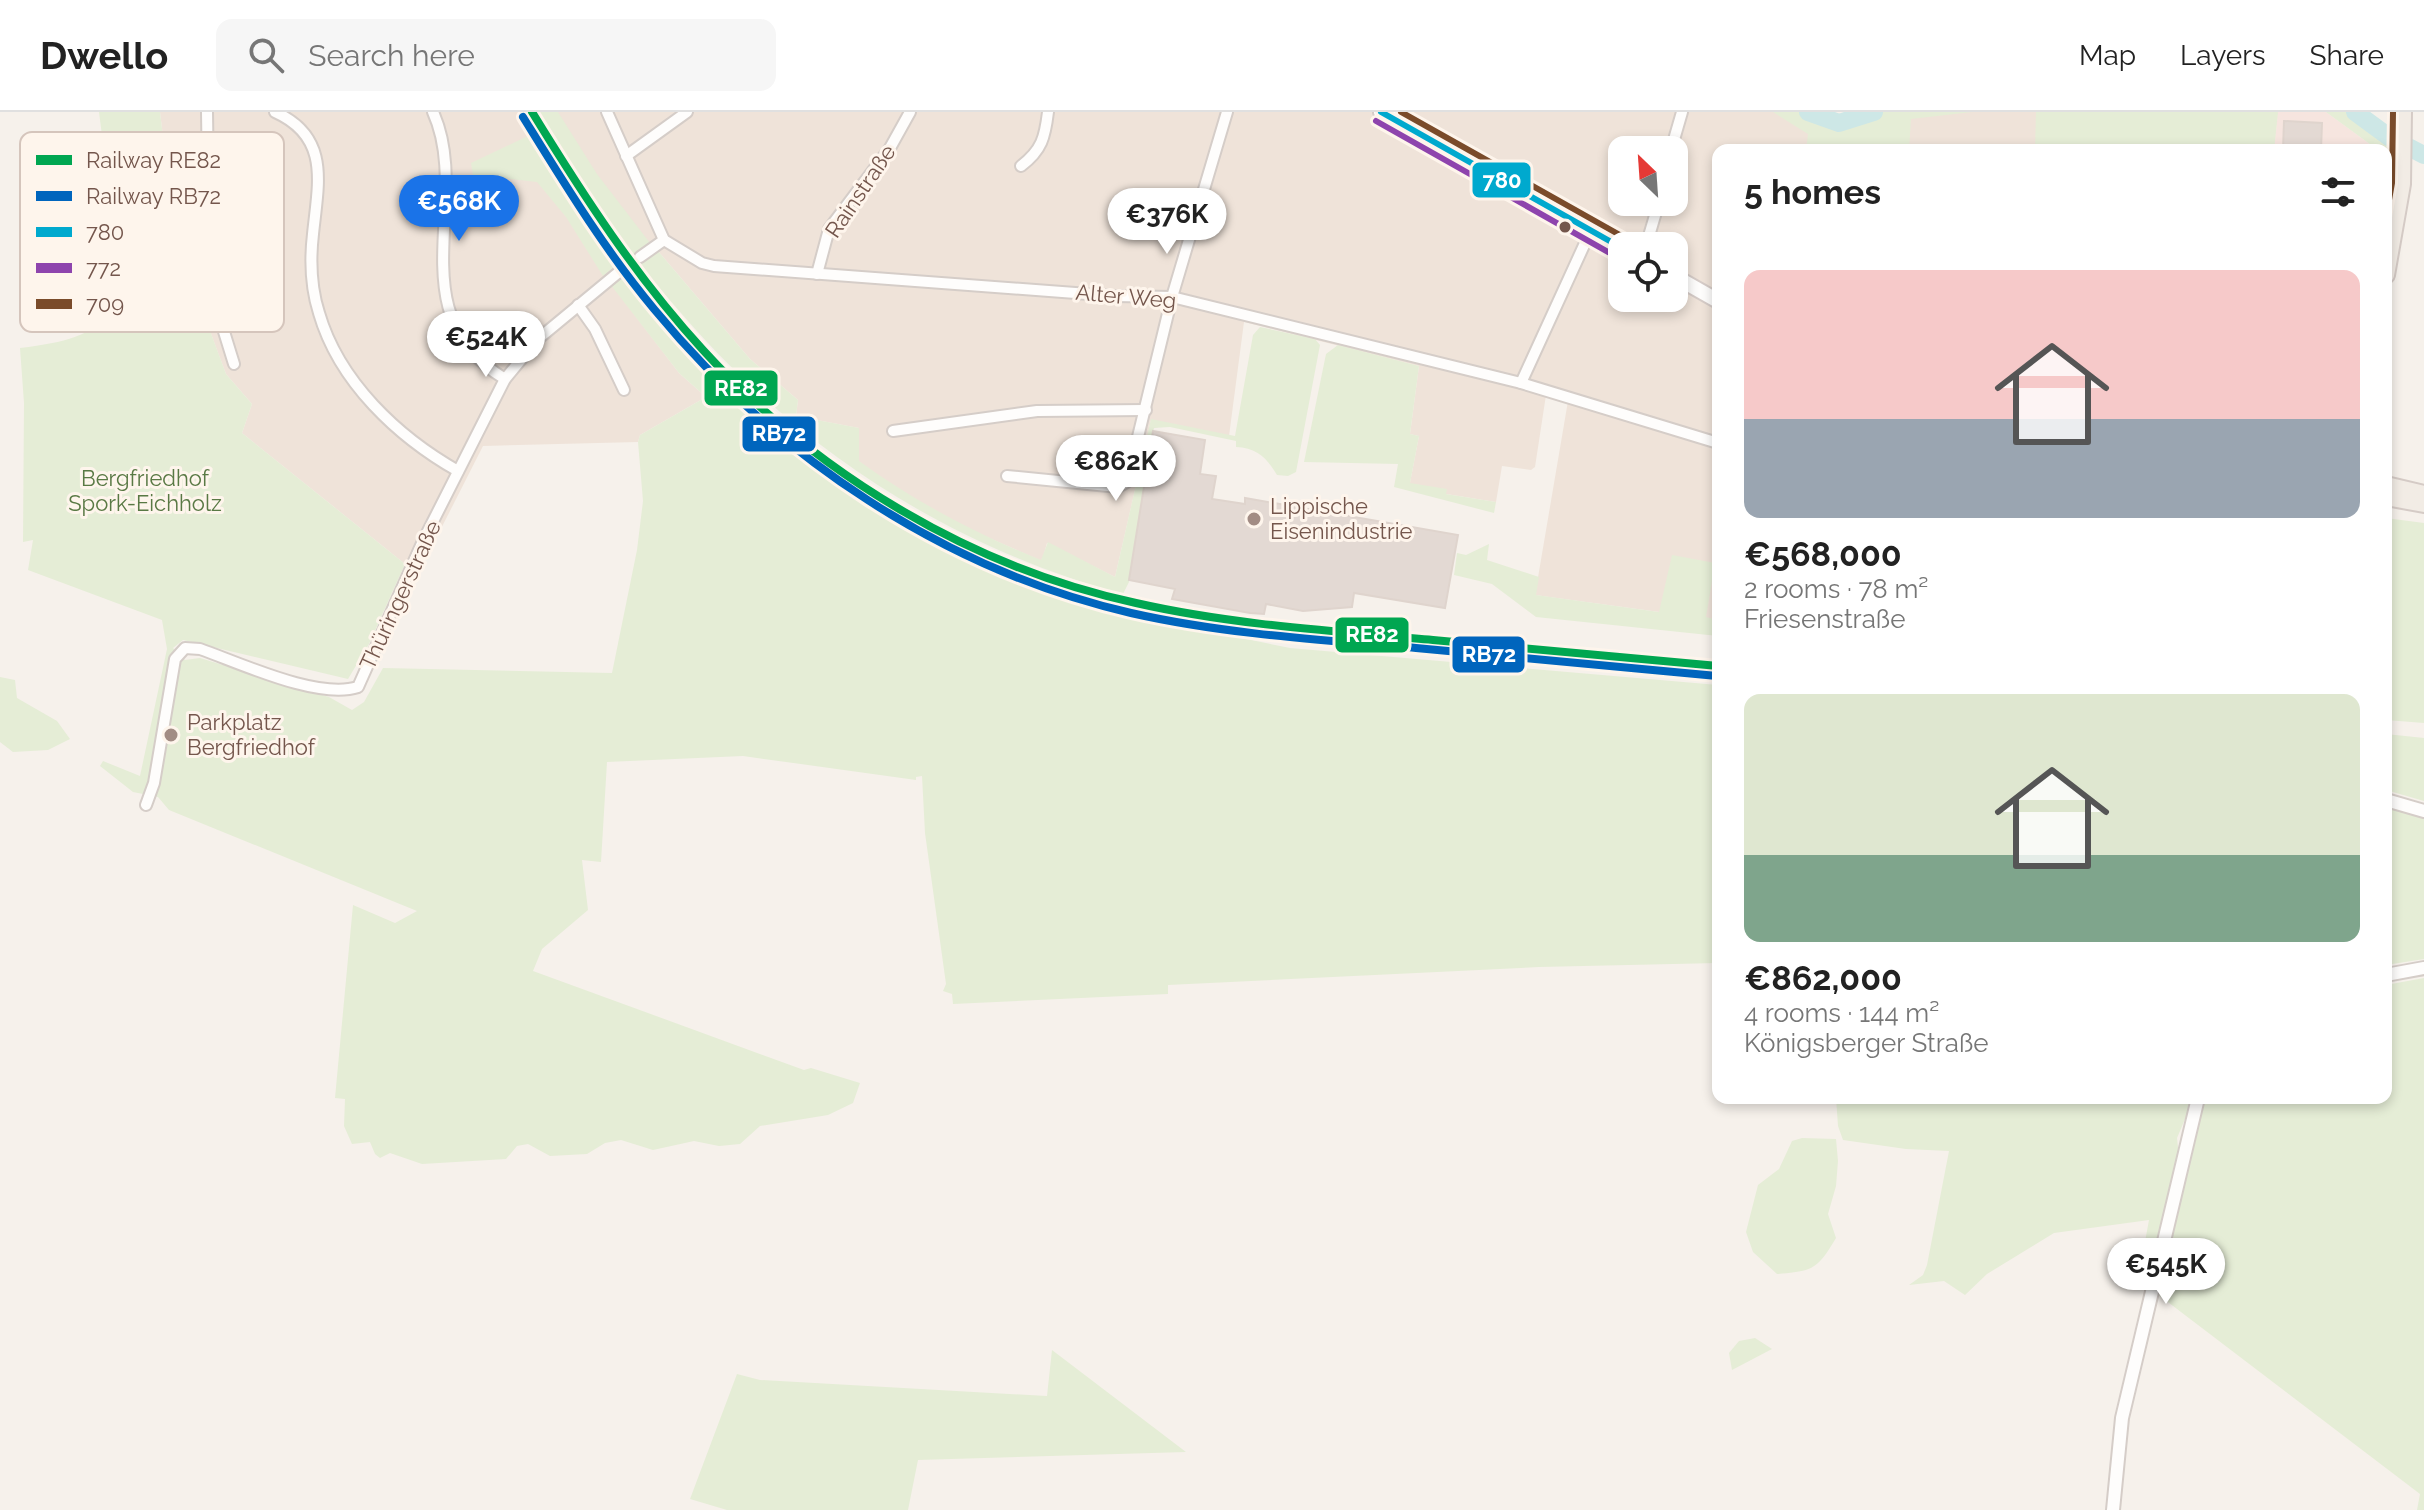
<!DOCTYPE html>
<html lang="en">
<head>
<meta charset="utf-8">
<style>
	:root { --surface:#fff; --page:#f6f6f6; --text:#222; --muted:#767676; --line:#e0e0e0; --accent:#1a73e8 }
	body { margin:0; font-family:Raleway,sans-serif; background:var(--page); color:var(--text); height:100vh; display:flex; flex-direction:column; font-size:30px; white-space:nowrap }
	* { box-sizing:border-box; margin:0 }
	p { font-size:26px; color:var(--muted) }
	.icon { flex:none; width:44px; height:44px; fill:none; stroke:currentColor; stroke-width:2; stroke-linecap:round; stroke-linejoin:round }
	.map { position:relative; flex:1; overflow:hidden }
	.sheet { position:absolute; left:1712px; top:32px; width:680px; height:960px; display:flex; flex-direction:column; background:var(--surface); border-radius:16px; box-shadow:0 4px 12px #0003 }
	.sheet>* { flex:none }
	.needle { width:52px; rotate:335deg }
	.buttons { position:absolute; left:1608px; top:24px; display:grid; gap:16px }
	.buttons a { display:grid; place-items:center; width:80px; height:80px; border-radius:16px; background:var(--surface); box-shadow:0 4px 12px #0003; font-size:40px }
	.price { position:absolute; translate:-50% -68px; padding:0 18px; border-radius:28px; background:#fff; color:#222; font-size:26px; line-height:52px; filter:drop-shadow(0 2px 4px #0008) }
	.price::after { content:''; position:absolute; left:50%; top:48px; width:24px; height:18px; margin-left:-12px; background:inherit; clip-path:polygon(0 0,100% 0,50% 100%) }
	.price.active { background:var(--accent); color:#fff }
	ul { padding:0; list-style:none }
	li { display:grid; align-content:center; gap:16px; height:424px; padding:0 32px }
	li span { display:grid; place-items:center; height:248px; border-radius:16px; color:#555 }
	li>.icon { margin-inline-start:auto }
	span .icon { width:144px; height:144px; fill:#fffc; stroke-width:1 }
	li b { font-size:34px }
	h2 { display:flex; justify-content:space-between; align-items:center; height:96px; padding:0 32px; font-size:34px }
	header { display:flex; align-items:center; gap:48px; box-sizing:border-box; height:112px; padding:0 40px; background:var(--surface); border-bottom:2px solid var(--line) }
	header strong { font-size:38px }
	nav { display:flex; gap:44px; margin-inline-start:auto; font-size:28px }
	.search { width:560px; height:72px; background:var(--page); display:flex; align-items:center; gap:20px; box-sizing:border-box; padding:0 28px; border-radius:16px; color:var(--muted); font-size:30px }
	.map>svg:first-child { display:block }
	.residential { fill:#efe3d9; fill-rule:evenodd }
	.commercial { fill:#f6e5df }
	.green { fill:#e5edd6 }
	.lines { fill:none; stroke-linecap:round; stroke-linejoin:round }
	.river { stroke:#cde7e6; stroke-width:18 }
	.building { fill:#e3d9d3; stroke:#dfd4cd; stroke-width:2 }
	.minor-tunnel { stroke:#d6cac3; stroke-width:10; stroke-dasharray:10 5; stroke-linecap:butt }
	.minor-casing { stroke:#d5cdc8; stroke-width:14 }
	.tertiary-casing { stroke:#d5cdc8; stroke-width:16 }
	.secondary-casing { stroke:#d6ccc8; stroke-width:18 }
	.primary-casing { stroke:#d5cbc6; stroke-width:20 }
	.minor { stroke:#fefdfc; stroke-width:10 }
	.tertiary { stroke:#fefdfc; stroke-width:12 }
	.secondary { stroke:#fefdfc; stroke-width:14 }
	.primary { stroke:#f2ece5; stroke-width:16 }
	.bus-1-casing { stroke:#fef5ec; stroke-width:12 }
	.bus-2-casing { stroke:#fef5ec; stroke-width:12 }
	.bus-3-casing { stroke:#fef5ec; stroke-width:12 }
	.bus-1 { stroke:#00a9ce; stroke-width:6 }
	.bus-2 { stroke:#8e44ad; stroke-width:6 }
	.bus-3 { stroke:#7a4b2a; stroke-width:6 }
	.rail-1-casing { stroke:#fef5ec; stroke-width:14 }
	.rail-2-casing { stroke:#fef5ec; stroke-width:14 }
	.rail-1 { stroke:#00a651; stroke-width:8 }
	.rail-2 { stroke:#0065bd; stroke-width:8 }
	.bus-dot { fill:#74564c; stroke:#fef5ec; stroke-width:3 }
	.poi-dot { fill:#a28c84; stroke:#fef5ec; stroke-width:3 }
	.labels { text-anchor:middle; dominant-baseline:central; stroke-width:6; stroke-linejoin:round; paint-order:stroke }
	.street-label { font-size:22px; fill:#74564c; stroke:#fef5ec }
	.park-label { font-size:22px; fill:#597944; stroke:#fef5ec }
	.poi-label { font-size:22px; fill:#74564c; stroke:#fef5ec; text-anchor:start }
	.key { fill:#fef5ec; stroke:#d5c5bc; stroke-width:2 }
	.key-label { font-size:22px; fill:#74564c }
	.line-badge { stroke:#fef5ec; stroke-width:3 }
	.badge-label { font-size:22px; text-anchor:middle; font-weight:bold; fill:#fff }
</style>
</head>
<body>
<header>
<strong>Dwello</strong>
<div class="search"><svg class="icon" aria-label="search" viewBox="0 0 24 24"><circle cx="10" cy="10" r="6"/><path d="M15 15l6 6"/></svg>Search here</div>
<nav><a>Map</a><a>Layers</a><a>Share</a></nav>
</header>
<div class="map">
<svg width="2424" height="1398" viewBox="0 0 2424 1398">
	<rect width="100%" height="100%" fill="#f6f1eb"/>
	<!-- residential -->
	<path class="residential" d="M160 0H1785L1828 24 1923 0H2278L2274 38H1718V508L1535 483 1568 289 1546 283 1535 355 1531 358 1502 354 1496 390 1409 376 1419 324 1410 322 1419 254 1244 210 1229 324 1151 308 1115 465 1047 431 1042 449 966 416 897 377 858 349 859 316 796 304 798 288 750 247 658 139 611 172 679 261 706 285 640 323 638 330 483 334 421 456 405 452 242 321 252 292 226 262 192 171 181 176ZM1622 38H1674V90H1622ZM1622 134H1674V186H1622Z"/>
	<!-- commercial -->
	<polygon class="commercial" points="2278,0 2326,0 2378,38 2274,38"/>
	<!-- green -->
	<g class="green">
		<path d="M99 0H160L181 175 192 170 226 262 252 292 242 321 405 452 369 532 348 567 183 528 173 536 185 548 200 546 329 585 352 598 364 590 383 556 612 561 637 438 643 389 638 330 640 323 706 285 679 261 610 172 627 161 687 234 775 321 844 368 872 388 995 452 1118 501 1290 536 1718 573V851L1539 855 1168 873V882L953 892 952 882 943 879 946 872 925 721 922 664 916 665V668L743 644 607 650 601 750 582 748 588 798 542 837 533 859 804 958 811 956 860 971 853 991 828 1003 760 1014 740 1032 719 1034 694 1029 653 1038 621 1028 605 1031 587 1042 550 1044 528 1032 517 1034 506 1047 422 1052 390 1041 380 1046 375 1042 370 1030 352 1032 344 1014 345 987 335 986 353 793 395 811 417 799 169 698 158 685 133 680 100 654 103 649 140 664 167 537 162 508 28 458 33 428 23 430 24 291 20 236C68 230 85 225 124 197Z"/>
		<polygon points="539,0 558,0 597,62 650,131 633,143 606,110"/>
		<polygon points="1773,0 1824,0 1834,5 1871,0 1972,0 1911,7 1909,38 1806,38 1808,22"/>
		<polygon points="2036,0 2278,0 2274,38 2035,38"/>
		<polygon points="2326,0 2350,0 2392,28 2392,49 2386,44 2386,38 2378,38"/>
		<polygon points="530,23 620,150 603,164 566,105 537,70 473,63 471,51"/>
		<path d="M658 139 750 247 798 288 796 304 859 316V349C916 390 976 422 1041 448L1048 430 1115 465 1151 307 1235 324 1253 223 1260 215 1315 227 1320 233 1296 360 1288 364 1277 363C1266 345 1257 336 1236 335V329L1170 315 1154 316 1129 470 1123 482C982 444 853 371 746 269 707 233 673 192 639 152Z"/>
		<polygon points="1338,233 1419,254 1410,322 1419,324 1410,371 1447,377 1446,382 1496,390 1494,401 1394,375 1398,352 1304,350 1326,242"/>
		<polygon points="2386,406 2424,411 2424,611 2386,608"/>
		<polygon points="1489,432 1487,448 1539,465 1536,483 1659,500 1672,443 1715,451 1706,505 1718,508 1718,524 1536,505 1492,472 1454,463 1457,441 1466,443"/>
		<polygon points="0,565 15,568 17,586 57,609 70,627 48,638 13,640 0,630"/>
		<polygon points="2386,622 2424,626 2424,689 2386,678"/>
		<polygon points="2386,694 2424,706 2424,847 2386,853"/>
		<polygon points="2424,866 2424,1398 2417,1398 2420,1382 2156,1181 2203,986 2389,985 2389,970 2386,968 2386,873"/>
		<polygon points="1836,986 2194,986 2177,1026 2179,1045 2151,1154 2141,1151 2149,1108 2054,1121 1987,1162 1965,1183 1944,1169 1909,1173 1923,1163 1927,1153 1949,1039 1906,1037 1843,1028 1838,1014"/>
		<path d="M1802 1026 1836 1027 1838 1049 1836 1074 1828 1102 1836 1126C1817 1158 1813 1159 1777 1162L1753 1140 1746 1120 1758 1073 1779 1057 1792 1029Z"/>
		<polygon points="1755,1226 1772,1237 1732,1258 1729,1241 1739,1229"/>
		<polygon points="1052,1238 1186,1340 918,1348 908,1398 727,1398 690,1387 737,1262 760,1268 1047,1284"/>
	</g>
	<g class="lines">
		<!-- river -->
		<g class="river">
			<polyline points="1808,0 1839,11 1874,0"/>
			<polyline points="2355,0 2389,25 2424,43"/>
		</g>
	</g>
	<!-- building -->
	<g class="building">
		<polygon points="2284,9 2322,11 2321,38 2283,38"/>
		<polygon points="1153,319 1205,328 1200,362 1216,364 1212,387 1245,392 1245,386 1458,423 1445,496 1354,481 1352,495 1303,499 1266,492 1264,502 1250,501 1172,487 1175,477 1129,468"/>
	</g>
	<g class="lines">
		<!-- minor-tunnel -->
		<polyline class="minor-tunnel" points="619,160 640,145"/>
		<defs>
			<g id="minor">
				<polyline points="207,0 208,68 217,197 234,252"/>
				<path d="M275 0C331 25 318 72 313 122 310 148 311 176 319 201 339 270 398 325 458 359"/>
				<path d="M433 0C473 88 396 201 505 267"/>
				<polyline points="607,0 664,128 702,151 714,154 1115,184 1172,185 1521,271 1718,331"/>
				<polyline points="1671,38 1682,0"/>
				<polyline points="626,44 687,0"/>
				<path d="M1021 54C1042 38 1045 25 1048 0"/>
				<polyline points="1646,134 1659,90"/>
				<polyline points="640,145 664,128"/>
				<polyline points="817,162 829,117 890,36 910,0"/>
				<polyline points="196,163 213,160"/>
				<polyline points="578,193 595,217 624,278"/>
				<polyline points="1521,271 1591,118"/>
				<polyline points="893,319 1037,299 1146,298"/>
				<polyline points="1007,364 1118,375 1127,370 1172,185 1227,0"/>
				<path d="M146 693 154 671 175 547 185 536 200 537C240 551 318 588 358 575L423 429 505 267 538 227 619 160"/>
			</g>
			<g id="tertiary">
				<polyline points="2386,688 2424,699"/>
				<polyline points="2386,863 2424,856"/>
				<polyline points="2113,1398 2122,1306 2198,986"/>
			</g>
			<g id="secondary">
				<polyline points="1381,0 1622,136"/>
				<polyline points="1674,164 1718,189"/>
			</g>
			<g id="primary">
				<polyline points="2386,163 2402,72 2403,0"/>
				<polyline points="2386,373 2424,382"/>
				<polyline points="2386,385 2424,392"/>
			</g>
		</defs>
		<!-- minor casing -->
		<use href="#minor" class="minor-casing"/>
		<!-- tertiary casing -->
		<use href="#tertiary" class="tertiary-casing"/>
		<!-- secondary casing -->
		<use href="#secondary" class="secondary-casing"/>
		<!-- primary casing -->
		<use href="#primary" class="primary-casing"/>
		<!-- minor -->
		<use href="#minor" class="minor"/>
		<!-- tertiary -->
		<use href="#tertiary" class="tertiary"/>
		<!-- secondary -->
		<use href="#secondary" class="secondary"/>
		<!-- primary -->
		<use href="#primary" class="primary"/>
		<defs>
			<polyline id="bus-1" points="1381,0 1622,136"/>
			<polyline id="bus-2" points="1376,9 1617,145"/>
			<g id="bus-3">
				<polyline points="1401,0 1627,127"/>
				<polyline points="2386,105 2392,71 2393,0"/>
			</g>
		</defs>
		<!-- bus-1 casing -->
		<use href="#bus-1" class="bus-1-casing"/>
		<!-- bus-2 casing -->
		<use href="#bus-2" class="bus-2-casing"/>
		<!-- bus-3 casing -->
		<use href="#bus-3" class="bus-3-casing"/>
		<!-- bus-1 -->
		<use href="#bus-1" class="bus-1"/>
		<!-- bus-2 -->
		<use href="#bus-2" class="bus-2"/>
		<!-- bus-3 -->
		<use href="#bus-3" class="bus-3"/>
		<defs>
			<path id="rail-1" d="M532 0C583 83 636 165 703 238 815 361 972 456 1136 491 1233 513 1334 519 1433 528 1528 536 1623 545 1718 554"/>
			<path id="rail-2" d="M523 5C564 71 604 137 654 197 775 344 944 458 1131 501 1224 522 1321 528 1416 536 1517 545 1617 555 1717 564"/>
		</defs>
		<!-- rail-1 casing -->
		<use href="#rail-1" class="rail-1-casing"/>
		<!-- rail-2 casing -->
		<use href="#rail-2" class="rail-2-casing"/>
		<!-- rail-1 -->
		<use href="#rail-1" class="rail-1"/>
		<!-- rail-2 -->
		<use href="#rail-2" class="rail-2"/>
	</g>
	<!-- markers -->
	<circle class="bus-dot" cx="1565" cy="115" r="7"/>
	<g class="poi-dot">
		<circle cx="1254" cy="407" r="8"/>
		<circle cx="171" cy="623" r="8"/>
	</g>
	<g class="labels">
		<!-- street labels -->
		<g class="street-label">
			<text transform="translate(860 79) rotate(-56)">Rainstraße</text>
			<text transform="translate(1126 184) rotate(5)">Alter Weg</text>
			<text transform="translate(400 483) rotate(-65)">Thüringerstraße</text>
		</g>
		<!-- park labels -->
		<g class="park-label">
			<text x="145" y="366">Bergfriedhof<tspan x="145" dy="25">Spork-Eichholz</tspan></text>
		</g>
		<!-- poi labels -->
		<g class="poi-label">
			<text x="1270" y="394">Lippische<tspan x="1270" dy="25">Eisenindustrie</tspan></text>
			<text x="187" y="610">Parkplatz<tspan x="187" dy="25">Bergfriedhof</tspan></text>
		</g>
	</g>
	<!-- legend -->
	<rect x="20" y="20" width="264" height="200" rx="12" class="key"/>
	<rect x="36" y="43" width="36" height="10" fill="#00a651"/>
	<rect x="36" y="79" width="36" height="10" fill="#0065bd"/>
	<rect x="36" y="115" width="36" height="10" fill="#00a9ce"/>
	<rect x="36" y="151" width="36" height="10" fill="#8e44ad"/>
	<rect x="36" y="187" width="36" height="10" fill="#7a4b2a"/>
	<g class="key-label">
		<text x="86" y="56">Railway RE82</text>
		<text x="86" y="92">Railway RB72</text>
		<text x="86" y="128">780</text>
		<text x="86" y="164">772</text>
		<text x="86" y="200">709</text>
	</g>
	<g class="line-badge">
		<rect x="1471" y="49" width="61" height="38" rx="8" fill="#00a9ce"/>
		<rect x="703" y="257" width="76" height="38" rx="8" fill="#00a651"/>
		<rect x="741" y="303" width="76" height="38" rx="8" fill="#0065bd"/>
		<rect x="1334" y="504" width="76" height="38" rx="8" fill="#00a651"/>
		<rect x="1451" y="523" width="75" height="39" rx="8" fill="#0065bd"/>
	</g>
	<g class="badge-label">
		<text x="1502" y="76">780</text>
		<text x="741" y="284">RE82</text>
		<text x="779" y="329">RB72</text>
		<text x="1372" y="530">RE82</text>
		<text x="1489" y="550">RB72</text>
	</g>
</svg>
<div class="buttons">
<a><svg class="needle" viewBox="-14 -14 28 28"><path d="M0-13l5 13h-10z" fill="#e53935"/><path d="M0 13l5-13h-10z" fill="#767676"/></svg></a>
<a><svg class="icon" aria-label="locate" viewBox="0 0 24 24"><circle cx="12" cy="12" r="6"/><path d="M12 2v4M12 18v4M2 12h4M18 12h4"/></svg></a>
</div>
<b class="price active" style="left:459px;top:131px">€568K</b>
<b class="price" style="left:1167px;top:144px">€376K</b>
<b class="price" style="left:486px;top:267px">€524K</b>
<b class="price" style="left:1116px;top:391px">€862K</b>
<b class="price" style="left:2166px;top:1194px">€545K</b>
<section class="sheet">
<h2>5 homes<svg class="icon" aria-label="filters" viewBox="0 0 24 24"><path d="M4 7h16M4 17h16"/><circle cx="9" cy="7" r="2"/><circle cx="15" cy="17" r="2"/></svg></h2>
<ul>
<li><span style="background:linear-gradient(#f6c9c9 60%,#9aa5b1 0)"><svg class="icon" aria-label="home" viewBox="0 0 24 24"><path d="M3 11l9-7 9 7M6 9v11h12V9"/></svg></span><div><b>€568,000</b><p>2 rooms · 78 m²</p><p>Friesenstraße</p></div></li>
<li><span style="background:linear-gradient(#dfe7d0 65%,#7fa58c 0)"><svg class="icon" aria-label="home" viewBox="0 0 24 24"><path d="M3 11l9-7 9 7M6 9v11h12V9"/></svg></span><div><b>€862,000</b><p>4 rooms · 144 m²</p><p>Königsberger Straße</p></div></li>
</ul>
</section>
</div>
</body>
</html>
